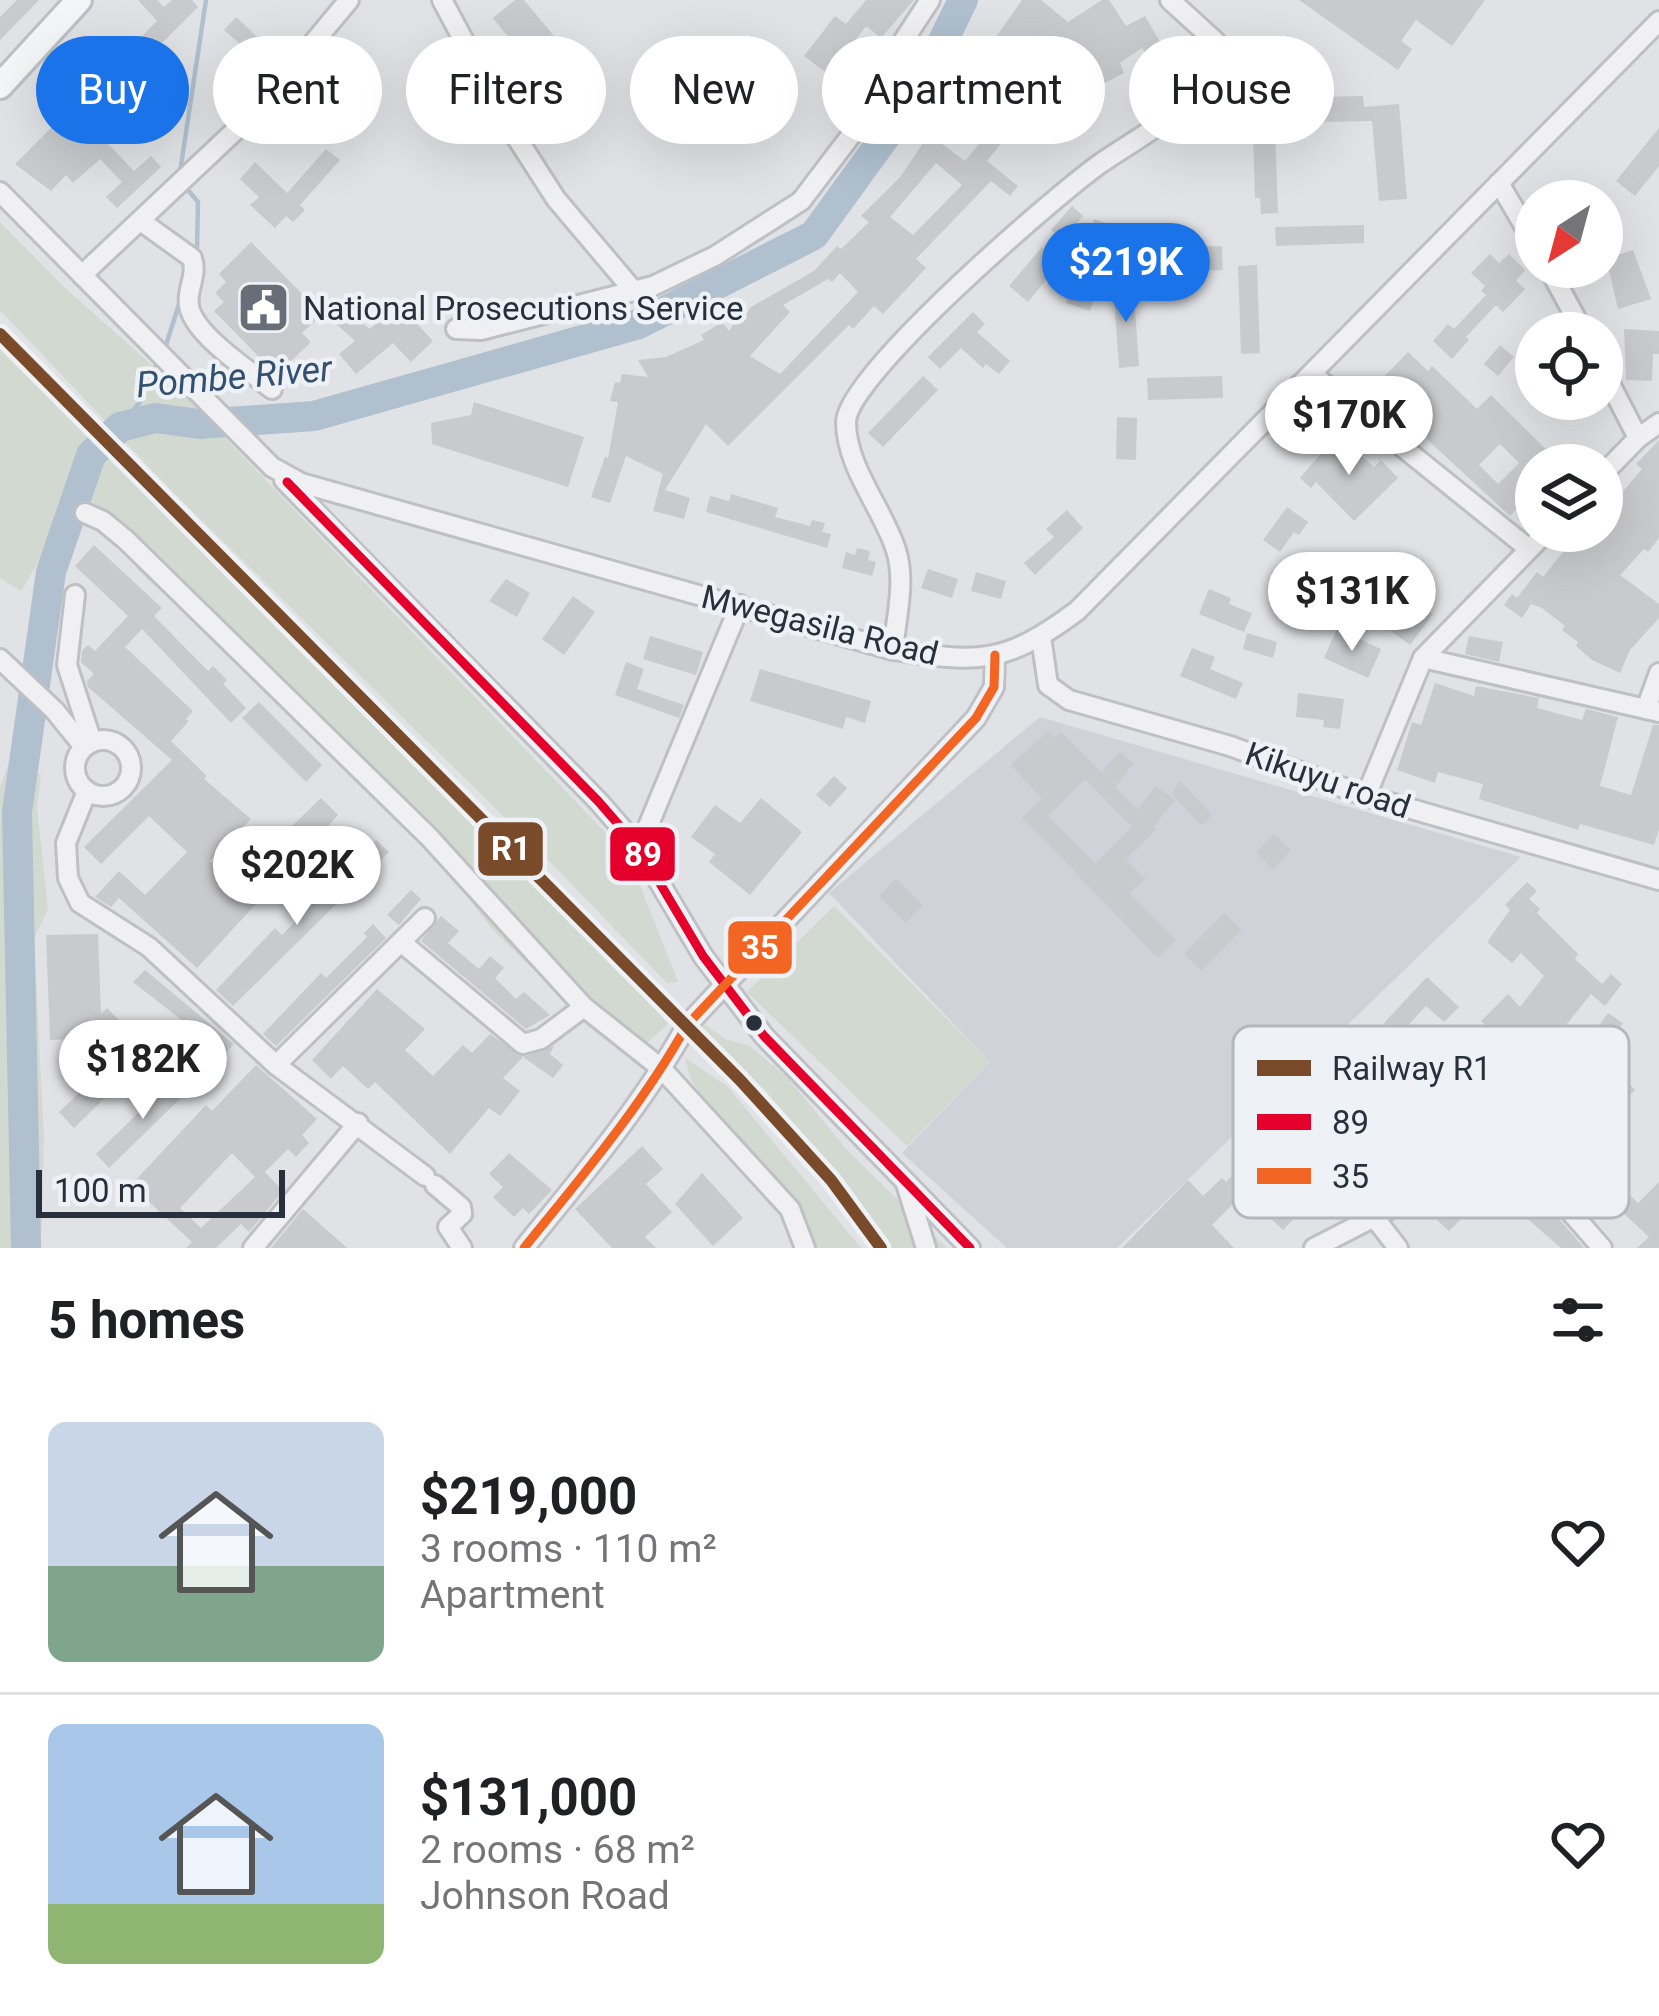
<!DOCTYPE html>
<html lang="en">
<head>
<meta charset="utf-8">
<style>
	:root { --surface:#fff; --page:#f6f6f6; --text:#202124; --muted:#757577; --line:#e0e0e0; --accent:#1a73e8 }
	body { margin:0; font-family:Roboto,sans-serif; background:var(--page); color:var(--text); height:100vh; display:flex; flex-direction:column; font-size:45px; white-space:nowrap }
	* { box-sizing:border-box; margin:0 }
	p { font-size:39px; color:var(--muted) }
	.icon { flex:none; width:66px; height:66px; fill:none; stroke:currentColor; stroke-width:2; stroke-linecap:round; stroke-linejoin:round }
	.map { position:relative; height:1248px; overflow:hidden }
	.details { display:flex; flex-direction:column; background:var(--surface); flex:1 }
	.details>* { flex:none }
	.guide { position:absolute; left:36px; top:36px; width:1587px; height:108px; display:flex; gap:24px }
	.needle { width:78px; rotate:216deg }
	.fabs { position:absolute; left:1515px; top:180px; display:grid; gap:24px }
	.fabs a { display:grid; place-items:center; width:108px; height:108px; border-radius:50%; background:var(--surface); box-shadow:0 12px 48px #0002; font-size:60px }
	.scale { position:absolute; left:36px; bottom:30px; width:249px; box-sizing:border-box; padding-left:12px; border:6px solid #28303d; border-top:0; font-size:33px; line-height:42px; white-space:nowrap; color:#28303d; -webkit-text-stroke:9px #eef1f5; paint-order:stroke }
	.price { position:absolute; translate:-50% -102px; padding:0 27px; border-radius:42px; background:#fff; color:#222; font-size:39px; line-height:78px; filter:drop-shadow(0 3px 6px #0008) }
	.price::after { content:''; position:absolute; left:50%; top:72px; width:36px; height:27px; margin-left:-18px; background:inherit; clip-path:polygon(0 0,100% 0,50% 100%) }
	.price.on { background:var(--accent); color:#fff }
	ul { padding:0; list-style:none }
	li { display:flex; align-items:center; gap:36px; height:300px; padding:0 48px }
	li+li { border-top:3px solid var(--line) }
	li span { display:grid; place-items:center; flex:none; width:336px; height:240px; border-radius:18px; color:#555 }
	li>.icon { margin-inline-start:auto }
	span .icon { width:144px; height:144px; fill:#fffc; stroke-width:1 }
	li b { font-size:51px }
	h2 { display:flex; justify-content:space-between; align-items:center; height:144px; padding:0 48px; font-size:51px }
	.chip { padding:0 42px; border-radius:54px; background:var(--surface); box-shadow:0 12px 48px #0002; font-size:42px; line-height:108px }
	.chip.on { background:var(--accent); color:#fff }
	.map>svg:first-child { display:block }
	.built { fill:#cfd2d8 }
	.green { fill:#d1d9d1 }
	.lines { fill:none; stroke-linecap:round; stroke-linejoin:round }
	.stream { stroke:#b0c0cf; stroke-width:4.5 }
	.river { stroke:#b0c0cf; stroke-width:30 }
	.building { fill:#c9cacd; fill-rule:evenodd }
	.minor-casing { stroke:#bec0c3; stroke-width:24 }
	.major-casing { stroke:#bcbfc3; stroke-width:30 }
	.minor { stroke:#f0f0f2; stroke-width:18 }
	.major { stroke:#f4f5f6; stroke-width:24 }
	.bus-1-casing { stroke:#eef1f5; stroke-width:18 }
	.bus-2-casing { stroke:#eef1f5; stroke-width:18 }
	.bus-1 { stroke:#e4002b; stroke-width:9 }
	.bus-2 { stroke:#f26522; stroke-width:9 }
	.rail-1-casing { stroke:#eef1f5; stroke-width:21 }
	.rail-1 { stroke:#7a4b2a; stroke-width:12 }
	.bus-dot { fill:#28303d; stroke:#eef1f5; stroke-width:4.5 }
	.labels { text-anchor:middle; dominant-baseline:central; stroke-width:9; stroke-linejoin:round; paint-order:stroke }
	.poi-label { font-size:33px; fill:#28303d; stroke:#eef1f5; text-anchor:start }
	.street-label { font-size:33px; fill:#28303d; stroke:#eef1f5 }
	.water-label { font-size:36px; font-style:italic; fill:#34506f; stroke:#eef1f5 }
	.key { fill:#eef1f5; stroke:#b3b7be; stroke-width:3 }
	.key-label { font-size:33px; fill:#28303d }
	.line-badge { stroke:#eef1f5; stroke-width:4.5 }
	.badge-label { font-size:33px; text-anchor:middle; font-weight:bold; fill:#fff }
</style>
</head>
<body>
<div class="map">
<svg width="1659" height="1248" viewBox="0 0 1659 1248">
	<rect width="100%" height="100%" fill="#e0e2e5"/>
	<!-- built -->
	<polygon class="built" points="1040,717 1521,857 1117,1248 1007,1248 902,1153 990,1062 829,893"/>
	<!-- green -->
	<g class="green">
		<polygon points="0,222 65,288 172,383 629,857 678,982 667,983 554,866 171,490 0,310"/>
		<polygon points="0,344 621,965 668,1024 636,1053 591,1026 492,929 457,883 298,718 139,571 91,500 56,510 46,549 21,591 0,578"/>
		<polygon points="8,765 41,774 37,808 48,909 34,938 44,1139 41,1248 0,1248 0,787"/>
		<polygon points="834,906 990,1062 907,1146 747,992"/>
		<polygon points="704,1024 727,1040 748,1045 786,1076 848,1151 947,1248 887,1248 839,1180 765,1090 699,1031"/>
		<path d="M685 1058 727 1086 861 1248H815C807 1190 723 1134 694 1084 689 1077 687 1066 685 1058Z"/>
	</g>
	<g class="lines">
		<!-- stream -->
		<g class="stream">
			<polyline points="180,172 206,0"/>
			<polyline points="187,189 198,202 197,249"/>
			<polyline points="166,345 181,298"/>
			<polyline points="120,427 140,402 155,367"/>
		</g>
		<!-- river -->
		<polyline class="river" points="26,1248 17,812 51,572 91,455 120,427 155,418 200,424 314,416 639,324 814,235 919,90 963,0"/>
	</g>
	<!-- building -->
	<g class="building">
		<polygon points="17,0 39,0 0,40 0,17"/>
		<polygon points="138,0 157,0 164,7 172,0 192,0 198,7 157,48 164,54 133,86 123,77 108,94 91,78 100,69 105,74 157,21"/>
		<polygon points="515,0 524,0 574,60 513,105 498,76 524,57 493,18"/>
		<polygon points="866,0 914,0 881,38 866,26 829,75 804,56 835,16 846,24"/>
		<polygon points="1022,0 1041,0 1068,22 1102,0 1109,0 1126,26 1145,16 1163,47 1147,56 1142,48 1120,63 1124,73 1099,86 1095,77 1082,93 1079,90 1064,111 1054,103 1047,113 1036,105 1043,96 984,54"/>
		<polygon points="1299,0 1485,0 1452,46 1416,20 1401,41 1412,49 1398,70"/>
		<polygon points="236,17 268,47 241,76 225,61 241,45 224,30"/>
		<path d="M976 83 992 94 987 101 1000 111 994 119 1010 132 987 161 1018 186 1010 196 991 181 916 259 926 268 883 314 874 306 853 329 849 325 728 446 706 424 665 490 690 498 684 519 653 511 663 474 626 456 610 503 591 497 605 457 608 458 618 402 610 401 615 382 620 383 622 374 648 377 638 360 666 357 704 340 701 335 722 322 729 331 739 316 743 319 751 307 814 271 837 246 841 249 869 222 861 216 901 176 929 134 965 161 986 135 975 126 982 116 963 102ZM936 163 962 185 913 235 890 217ZM840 273 858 292 780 374 750 356 790 312 783 305 828 279 832 282Z"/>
		<polygon points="1363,96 1364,107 1399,104 1407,199 1379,201 1372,121 1277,123 1276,98"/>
		<polygon points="75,104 87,116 84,119 134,171 151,156 161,167 117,208 106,197 122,182 100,159 73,183 66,175 51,191 15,164"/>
		<polygon points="1659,128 1659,166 1635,196 1616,181"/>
		<polygon points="1275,131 1278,213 1261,214 1260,198 1255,198 1253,132"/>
		<polygon points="326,149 340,160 300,205 305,210 293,222 286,216 275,228 250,205 259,197 240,179 255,162 287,193"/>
		<polygon points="1072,206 1083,216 1062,240 1051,230"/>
		<polygon points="1094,219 1128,231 1124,244 1114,241 1090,311 1066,303"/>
		<polygon points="1364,225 1364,243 1276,246 1275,227"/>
		<polygon points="251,242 322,314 302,333 311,342 277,375 214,311 224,302 215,293 226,282 219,274"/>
		<polygon points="1222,246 1223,270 1134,273 1134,248"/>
		<polygon points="1042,247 1061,262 1028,302 1009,286"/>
		<polygon points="1633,250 1651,299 1618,309 1608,266 1614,264 1611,257"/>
		<polygon points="1490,254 1499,263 1509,254 1525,270 1516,281 1525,289 1503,312 1496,305 1466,337 1469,340 1452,359 1433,341 1448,324 1454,329 1486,295 1481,291 1485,286 1471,273"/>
		<polygon points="1257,265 1260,353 1241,354 1238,266"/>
		<polygon points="1133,282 1139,366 1119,368 1113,283"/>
		<polygon points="342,308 370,329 392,308 402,318 407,313 433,341 411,362 393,343 356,374 339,354 355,341 331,319"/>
		<polygon points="973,312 985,324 977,332 1010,361 999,374 986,364 983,368 961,348 940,369 928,357"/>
		<polygon points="1624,329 1659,331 1659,354 1653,354 1652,381 1626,380"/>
		<polygon points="1500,345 1514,357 1498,376 1484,364"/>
		<path d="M1408 352 1428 371 1432 366 1477 409 1491 395 1562 465H1536V490L1510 516 1393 408 1398 403 1378 383ZM1500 444 1519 463 1498 484 1479 465Z"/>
		<polygon points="923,376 938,390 883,447 868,433"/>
		<polygon points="1222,376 1223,398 1148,400 1147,378"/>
		<polygon points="474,402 584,437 568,487 432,444 431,423 471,415"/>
		<polygon points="1117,417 1137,418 1136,460 1116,459"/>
		<polygon points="1337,435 1374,467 1381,460 1398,478 1354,521 1316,482 1311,488 1300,478"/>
		<polygon points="1659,440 1659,538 1648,552 1644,549 1620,575 1659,604 1659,618 1630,650 1620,673 1592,660 1576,646 1578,642 1562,630 1565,626 1542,608 1531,604 1522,618 1504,605 1512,594 1517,598 1537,572 1543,577 1580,531 1602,531 1602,507 1611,498 1614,502 1642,469 1636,464"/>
		<polygon points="731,494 778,508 775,517 810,526 812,520 825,523 822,532 831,534 827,548 706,512 710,496 729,501"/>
		<polygon points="1287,507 1308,522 1299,535 1294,532 1280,552 1263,540"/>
		<polygon points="1067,510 1083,528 1035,575 1024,563 1054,537 1046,529"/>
		<polygon points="94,545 162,608 154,616 208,671 213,666 227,680 223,684 246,708 231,723 142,629 125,647 193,711 186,719 189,721 171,741 207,776 204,779 251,819 210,861 232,881 236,876 245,885 263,866 259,863 275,846 279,850 297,830 292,826 321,798 338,815 197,968 119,898 111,907 95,897 119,871 145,895 187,852 149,816 101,864 84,847 172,760 88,687 87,681 94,674 81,662 82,651 88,645 95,651 128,616 75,566"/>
		<polygon points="857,548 870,551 868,560 876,562 872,576 842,568 846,552 855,555"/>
		<polygon points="928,569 958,579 952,598 921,588"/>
		<polygon points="976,572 1006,581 1001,599 971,591"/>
		<polygon points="1399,573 1418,588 1411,597 1433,614 1410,645 1353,603 1362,590 1377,602"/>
		<polygon points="506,579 530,593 517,617 489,601"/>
		<polygon points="1209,589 1231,598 1229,604 1252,613 1244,632 1199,614"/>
		<polygon points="573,596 595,612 564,655 542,639"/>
		<polygon points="1337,629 1381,649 1368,678 1324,658"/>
		<polygon points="1247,633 1277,642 1273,658 1243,649"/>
		<polygon points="650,636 703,652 696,675 643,659"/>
		<polygon points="1469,636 1503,642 1499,662 1465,654"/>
		<polygon points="1192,648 1215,657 1210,669 1243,683 1236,699 1180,676"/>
		<polygon points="626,662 644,669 637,689 684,705 679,718 615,695"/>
		<polygon points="760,669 871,701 865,723 846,717 843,729 750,701"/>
		<polygon points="1435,683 1474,696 1476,686 1539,698 1537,708 1582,720 1586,709 1618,717 1600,786 1631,795 1653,725 1659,725 1659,829 1654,845 1580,824 1578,830 1479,799 1483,784 1438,772 1435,783 1397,770 1412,722 1421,725"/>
		<polygon points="1298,693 1344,699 1340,729 1323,727 1324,720 1296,717"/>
		<polygon points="259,702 322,765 306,782 242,718"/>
		<path d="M1048 731 1055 738 1061 732 1102 773 1119 751 1134 763 1115 787 1138 809 1156 786 1175 800 1154 826 1157 829 1126 859 1145 879 1129 893 1176 940 1158 958 1022 817 1042 799 1011 765ZM1085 779 1132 827 1095 864 1049 816Z"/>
		<polygon points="834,776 847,788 830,807 816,795"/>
		<polygon points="1179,780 1212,815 1201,825 1172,794"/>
		<polygon points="761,798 802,832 750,895 709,862 715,854 691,837 715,805 740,823"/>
		<polygon points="1274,834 1291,850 1273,870 1256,853"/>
		<polygon points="376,840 389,852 233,1006 216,990 275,928 282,935"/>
		<polygon points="896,878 923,905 906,923 879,896"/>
		<polygon points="1527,882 1537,891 1529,899 1540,909 1537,913 1578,954 1575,959 1602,984 1611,974 1622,984 1605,1006 1591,994 1566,1025 1524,1064 1481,1021 1508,994 1520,1007 1544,976 1521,953 1512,963 1487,942 1510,910 1505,905"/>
		<polygon points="411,890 421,899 399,925 387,915"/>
		<polygon points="1224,913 1241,930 1201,971 1184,954"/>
		<polygon points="441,916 459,931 448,943 479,969 490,956 504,968 495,978 516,999 524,992 550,1015 526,1029 421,941"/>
		<polygon points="373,924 386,938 276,1046 263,1034 321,973 326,978 367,937 364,933"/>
		<polygon points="98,934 101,1014 107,1008 130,1031 74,1033 74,1039 50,1040 46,935"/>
		<polygon points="145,970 234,1044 213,1066 205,1067 203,1075 180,1079 179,1040 207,1040 133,982"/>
		<polygon points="1427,977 1459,1007 1444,1022 1426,1006 1398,1036 1384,1023"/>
		<polygon points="377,989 425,1029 405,1050 433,1076 463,1045 472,1053 490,1034 523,1057 503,1078 520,1091 500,1116 489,1108 450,1154 375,1082 368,1089 343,1066 331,1079 312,1060"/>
		<polygon points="1608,1013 1623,1023 1603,1048 1592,1036"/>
		<polygon points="137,1037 152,1052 74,1128 59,1112"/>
		<polygon points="554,1046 550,1054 563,1065 553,1078 523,1057"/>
		<path d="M256 1065 317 1119 302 1135 309 1143 296 1157 288 1149 265 1172 283 1191 249 1232 241 1224 216 1248H186L192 1242 131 1185 206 1105 212 1111ZM232 1153 255 1177 201 1228 180 1208Z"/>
		<polygon points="1618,1072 1635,1090 1619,1105 1623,1108 1598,1132 1578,1111"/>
		<polygon points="176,1076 190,1089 109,1168 96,1154"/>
		<polygon points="642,1146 663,1169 646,1184 672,1212 645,1237 656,1248 612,1248 575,1209"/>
		<polygon points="1578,1147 1638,1203 1659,1182 1659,1248 1637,1248 1649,1237 1566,1160"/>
		<polygon points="509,1153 552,1190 529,1214 523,1208 514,1217 493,1197 503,1187 489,1174"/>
		<polygon points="1249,1157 1280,1186 1293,1174 1309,1190 1297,1202 1304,1208 1283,1230 1244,1193 1212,1225 1234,1248 1122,1248 1188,1180 1203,1196 1222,1178 1226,1182"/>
		<polygon points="702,1173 743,1218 713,1246 675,1204"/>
		<polygon points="1535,1198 1542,1199 1584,1248 1561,1248 1521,1213"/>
		<polygon points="1456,1199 1465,1199 1473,1207 1449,1231 1436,1219"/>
		<polygon points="303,1209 347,1248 271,1248"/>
	</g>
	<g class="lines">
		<defs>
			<g id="minor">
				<polyline points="442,0 511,129 556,199 633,290"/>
				<polyline points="1499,183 1536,246"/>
				<path d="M0 192 272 467 301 483 893 650C980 663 1004 665 1077 611L1659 21"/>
				<path d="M142 222 192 258C198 276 186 289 189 306 194 335 249 370 272 389"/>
				<polyline points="1548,267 1584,333"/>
				<polyline points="82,275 258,109 349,0"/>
				<polyline points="456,329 481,330 653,286 715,256 801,201 855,130 900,46 930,0"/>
				<polyline points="1602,368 1638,438"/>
				<polyline points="1312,374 1529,549"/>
				<polyline points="1602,475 1638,438 1659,423"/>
				<polyline points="284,480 598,801 639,848 703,956 764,1036 970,1248"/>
				<polyline points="85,513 103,521 126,540 429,837 584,1007 662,1069 790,1209 805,1248"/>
				<polyline points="75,595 67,665 92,742"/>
				<polyline points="1041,637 1048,685 1069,700 1230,746 1366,796 1659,880"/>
				<path d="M893 650C896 619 906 581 896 550 883 509 846 467 846 422 846 376 1056 195 1101 163 1148 131 1186 114 1221 66L1216 42 1170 0"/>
				<polyline points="1423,658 1659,712"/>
				<polyline points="0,659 55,711 84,747"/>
				<polyline points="1646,709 1659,673"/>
				<circle cx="103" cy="768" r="28"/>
				<polyline points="87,791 66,843 68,878 80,903 149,947 276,1065 425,1176"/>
				<polyline points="1366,796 1423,658 1547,531"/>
				<polyline points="639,848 740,605"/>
				<polyline points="401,942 523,1044 541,1039 584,1007"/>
				<polyline points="276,1065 425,918"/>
				<polyline points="906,1184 926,1248"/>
				<polyline points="435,1185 461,1207 462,1214 448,1227 462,1248"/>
				<polyline points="1374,1217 1398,1248"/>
				<polyline points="253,1248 358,1123"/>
				<path d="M524 1248C582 1176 642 1106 687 1025L976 718 994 687 995 655"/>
				<polyline points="1314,1248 1419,1194 1453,1186 1521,1182 1549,1187 1602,1248"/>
			</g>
			<polyline id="major" points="0,86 79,0"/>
		</defs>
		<!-- minor casing -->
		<use href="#minor" class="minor-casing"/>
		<!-- major casing -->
		<use href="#major" class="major-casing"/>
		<!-- minor -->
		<use href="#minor" class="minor"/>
		<!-- major -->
		<use href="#major" class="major"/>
		<defs>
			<polyline id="bus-1" points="287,482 598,801 639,848 703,956 764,1036 970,1248"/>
			<path id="bus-2" d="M524 1248C582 1176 642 1106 687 1025L976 718 994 687 995 655"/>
		</defs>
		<!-- bus-1 casing -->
		<use href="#bus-1" class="bus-1-casing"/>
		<!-- bus-2 casing -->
		<use href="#bus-2" class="bus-2-casing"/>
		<!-- bus-1 -->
		<use href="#bus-1" class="bus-1"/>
		<!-- bus-2 -->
		<use href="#bus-2" class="bus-2"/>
		<defs>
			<polyline id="rail-1" points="0,334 740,1080 831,1180 881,1248"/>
		</defs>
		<!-- rail-1 casing -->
		<use href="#rail-1" class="rail-1-casing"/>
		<!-- rail-1 -->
		<use href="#rail-1" class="rail-1"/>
	</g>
	<!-- icons -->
	<defs>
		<symbol id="civic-square" viewBox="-11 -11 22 22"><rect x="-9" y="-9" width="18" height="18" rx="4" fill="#686e78" stroke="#eef1f5"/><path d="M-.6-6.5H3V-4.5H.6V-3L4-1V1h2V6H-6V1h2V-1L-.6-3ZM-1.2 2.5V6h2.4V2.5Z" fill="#fff"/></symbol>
	</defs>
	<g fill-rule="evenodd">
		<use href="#civic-square" x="234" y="278" width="59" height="59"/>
	</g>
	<!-- markers -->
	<circle class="bus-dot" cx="754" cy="1023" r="10"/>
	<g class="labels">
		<!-- poi labels -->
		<g class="poi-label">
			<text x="303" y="308">National Prosecutions Service</text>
		</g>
		<!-- street labels -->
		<g class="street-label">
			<text transform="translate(820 625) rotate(14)">Mwegasila Road</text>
			<text transform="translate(1328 780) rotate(19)">Kikuyu road</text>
		</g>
		<!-- water labels -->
		<g class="water-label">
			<text transform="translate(234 377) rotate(-5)">Pombe River</text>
		</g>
	</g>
	<!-- legend -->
	<rect x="1233" y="1026" width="396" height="192" rx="18" class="key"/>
	<rect x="1257" y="1060" width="54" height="16" fill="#7a4b2a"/>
	<rect x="1257" y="1114" width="54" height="16" fill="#e4002b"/>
	<rect x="1257" y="1168" width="54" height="16" fill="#f26522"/>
	<g class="key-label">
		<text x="1332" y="1080">Railway R1</text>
		<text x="1332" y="1134">89</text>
		<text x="1332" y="1188">35</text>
	</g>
	<g class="line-badge">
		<rect x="476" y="820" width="69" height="58" rx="12" fill="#7a4b2a"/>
		<rect x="608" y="825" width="69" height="58" rx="12" fill="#e4002b"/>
		<rect x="726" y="919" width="68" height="57" rx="12" fill="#f26522"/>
	</g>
	<g class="badge-label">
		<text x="511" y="860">R1</text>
		<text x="643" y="866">89</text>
		<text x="760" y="959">35</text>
	</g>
</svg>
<div class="fabs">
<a><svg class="needle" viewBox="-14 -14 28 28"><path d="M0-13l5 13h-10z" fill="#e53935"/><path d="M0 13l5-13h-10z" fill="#757577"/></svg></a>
<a><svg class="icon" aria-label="locate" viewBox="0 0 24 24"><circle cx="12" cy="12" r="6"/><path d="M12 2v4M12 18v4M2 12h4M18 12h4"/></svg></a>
<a><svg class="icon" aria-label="layers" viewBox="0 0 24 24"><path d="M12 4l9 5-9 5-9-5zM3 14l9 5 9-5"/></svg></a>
</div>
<div class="scale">100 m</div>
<b class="price on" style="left:1126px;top:325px">$219K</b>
<b class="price" style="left:1349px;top:478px">$170K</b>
<b class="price" style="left:1352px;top:654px">$131K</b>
<b class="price" style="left:297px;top:928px">$202K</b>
<b class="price" style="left:143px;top:1122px">$182K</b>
<div class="guide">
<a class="chip on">Buy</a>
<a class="chip">Rent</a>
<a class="chip">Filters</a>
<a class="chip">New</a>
<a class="chip">Apartment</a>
<a class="chip">House</a>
</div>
</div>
<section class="details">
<h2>5 homes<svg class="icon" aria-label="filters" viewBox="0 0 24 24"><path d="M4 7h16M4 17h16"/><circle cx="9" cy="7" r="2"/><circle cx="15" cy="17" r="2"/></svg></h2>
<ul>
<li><span style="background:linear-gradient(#c9d6e8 60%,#7fa58c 0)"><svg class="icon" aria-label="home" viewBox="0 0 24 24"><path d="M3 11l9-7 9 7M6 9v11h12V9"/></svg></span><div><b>$219,000</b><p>3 rooms · 110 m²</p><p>Apartment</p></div><svg class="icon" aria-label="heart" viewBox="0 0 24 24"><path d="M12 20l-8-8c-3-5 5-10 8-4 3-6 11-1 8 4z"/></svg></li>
<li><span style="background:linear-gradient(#a9c7e8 75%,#8fb573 0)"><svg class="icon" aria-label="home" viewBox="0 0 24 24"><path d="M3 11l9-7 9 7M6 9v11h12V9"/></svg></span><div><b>$131,000</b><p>2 rooms · 68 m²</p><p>Johnson Road</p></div><svg class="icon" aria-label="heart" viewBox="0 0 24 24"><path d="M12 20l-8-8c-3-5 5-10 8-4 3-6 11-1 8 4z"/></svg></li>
</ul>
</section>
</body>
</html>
